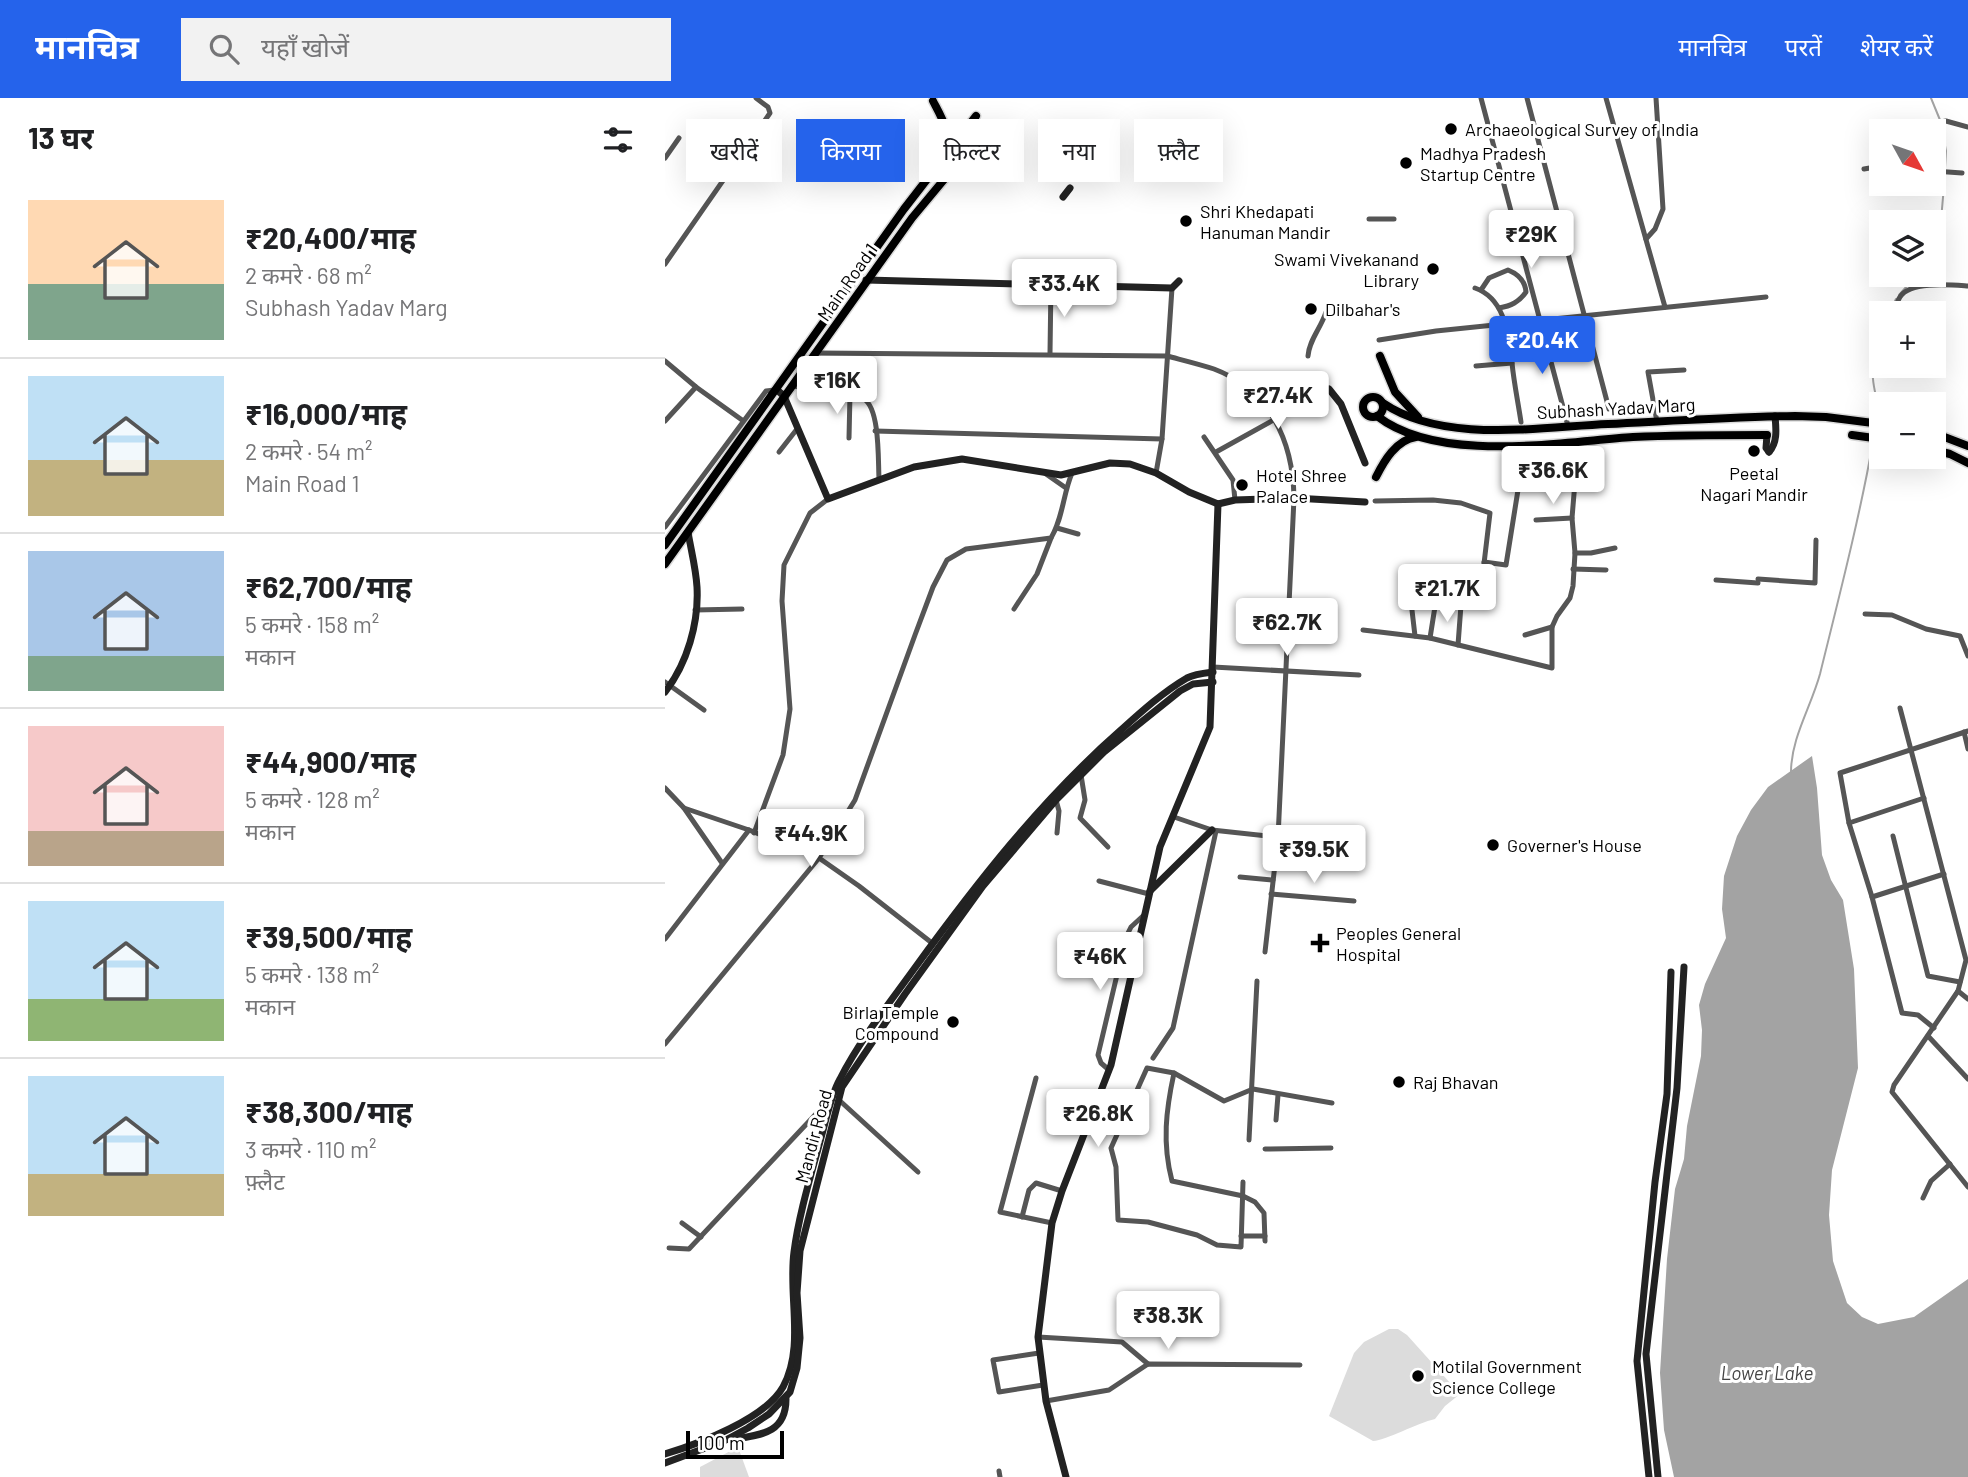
<!DOCTYPE html>
<html lang="hi">
<head>
<meta charset="utf-8">
<style>
	:root { --surface:#fff; --page:#f2f2f2; --text:#202124; --muted:#757577; --line:#e0e0e0; --accent:#2563eb }
	body { margin:0; font-family:Barlow,"Noto Sans Devanagari",sans-serif; background:var(--page); color:var(--text); height:100vh; display:flex; flex-direction:column; font-size:26px; white-space:nowrap }
	* { box-sizing:border-box; margin:0 }
	p { font-size:23px; color:var(--muted) }
	.icon { flex:none; width:38px; height:38px; fill:none; stroke:currentColor; stroke-width:2; stroke-linecap:round; stroke-linejoin:round }
	.map { position:relative; flex:1; overflow:hidden }
	.panel { display:flex; flex-direction:column; background:var(--surface); width:665px }
	.panel>* { flex:none }
	.banner { position:absolute; left:21px; top:21px; width:665px; height:63px; display:flex; gap:14px }
	.needle { width:46px; rotate:130deg }
	.tools { position:absolute; left:1204px; top:21px; display:grid; gap:14px }
	.tools a { display:grid; place-items:center; width:77px; height:77px; border-radius:0px; background:var(--surface); box-shadow:0 7px 28px #0002; font-size:35px }
	.scale { position:absolute; left:21px; bottom:18px; width:98px; box-sizing:border-box; padding-left:7px; border:4px solid #000; border-top:0; font-size:19px; line-height:24px; white-space:nowrap; color:#000; -webkit-text-stroke:5px #fff; paint-order:stroke }
	.price { position:absolute; translate:-50% -60px; padding:0 16px; border-radius:7px; background:#fff; color:#222; font-size:23px; line-height:46px; filter:drop-shadow(0 2px 4px #0008) }
	.price::after { content:''; position:absolute; left:50%; top:42px; width:21px; height:16px; margin-left:-10px; background:inherit; clip-path:polygon(0 0,100% 0,50% 100%) }
	.price.selected { background:var(--accent); color:#fff }
	ul { padding:0; list-style:none }
	li { display:flex; align-items:center; gap:21px; height:175px; padding:0 28px }
	li+li { border-top:2px solid var(--line) }
	li span { display:grid; place-items:center; flex:none; width:196px; height:140px; border-radius:0px; color:#555 }
	li>.icon { margin-inline-start:auto }
	span .icon { width:84px; height:84px; fill:#fffc; stroke-width:1 }
	li b { font-size:30px }
	h2 { display:flex; justify-content:space-between; align-items:center; height:84px; padding:0 28px; font-size:30px }
	.tag { padding:0 24px; border-radius:0px; background:var(--surface); box-shadow:0 7px 28px #0002; font-size:24px; line-height:63px }
	.tag.selected { background:var(--accent); color:#fff }
	header { display:flex; align-items:center; gap:42px; box-sizing:border-box; height:98px; padding:0 35px; background:var(--accent); color:#fff }
	header strong { font-size:33px }
	nav { display:flex; gap:38px; margin-inline-start:auto; font-size:24px }
	.search { width:490px; height:63px; background:var(--page); display:flex; align-items:center; gap:18px; box-sizing:border-box; padding:0 24px; border-radius:0px; color:var(--muted); font-size:26px }
	main { display:flex; flex:1; min-height:0 }
	.map>svg:first-child { display:block }
	.green { fill:#dcdcdc }
	.water { fill:#a3a3a3 }
	.lines { fill:none; stroke-linecap:round; stroke-linejoin:round }
	.stream { stroke:#a3a3a3; stroke-width:2 }
	.primary-casing { stroke:#dbdbdb; stroke-width:11 }
	.street { stroke:#555; stroke-width:5 }
	.secondary { stroke:#222; stroke-width:7 }
	.primary { stroke:#000; stroke-width:8 }
	.poi-dot { fill:#000; stroke:#fff; stroke-width:2.5 }
	.labels { text-anchor:middle; dominant-baseline:central; stroke-width:6; stroke-linejoin:round; paint-order:stroke }
	.poi-label { font-size:18px; fill:#000; stroke:#fff; text-anchor:start }
	.street-label { font-size:18px; fill:#000; stroke:#fff }
	.water-label { font-size:19px; font-style:italic; fill:#444; stroke:#fff }
</style>
</head>
<body>
<header>
<strong>मानचित्र</strong>
<div class="search"><svg class="icon" aria-label="search" viewBox="0 0 24 24"><circle cx="10" cy="10" r="6"/><path d="M15 15l6 6"/></svg>यहाँ खोजें</div>
<nav><a>मानचित्र</a><a>परतें</a><a>शेयर करें</a></nav>
</header>
<main>
<section class="panel">
<h2>13 घर<svg class="icon" aria-label="filters" viewBox="0 0 24 24"><path d="M4 7h16M4 17h16"/><circle cx="9" cy="7" r="2"/><circle cx="15" cy="17" r="2"/></svg></h2>
<ul>
<li><span style="background:linear-gradient(#ffd9b3 60%,#7fa58c 0)"><svg class="icon" aria-label="home" viewBox="0 0 24 24"><path d="M3 11l9-7 9 7M6 9v11h12V9"/></svg></span><div><b>₹20,400/माह</b><p>2 कमरे · 68 m²</p><p>Subhash Yadav Marg</p></div></li>
<li><span style="background:linear-gradient(#bfe0f5 60%,#c2b280 0)"><svg class="icon" aria-label="home" viewBox="0 0 24 24"><path d="M3 11l9-7 9 7M6 9v11h12V9"/></svg></span><div><b>₹16,000/माह</b><p>2 कमरे · 54 m²</p><p>Main Road 1</p></div></li>
<li><span style="background:linear-gradient(#a9c7e8 75%,#7fa58c 0)"><svg class="icon" aria-label="home" viewBox="0 0 24 24"><path d="M3 11l9-7 9 7M6 9v11h12V9"/></svg></span><div><b>₹62,700/माह</b><p>5 कमरे · 158 m²</p><p>मकान</p></div></li>
<li><span style="background:linear-gradient(#f6c9c9 75%,#b9a48a 0)"><svg class="icon" aria-label="home" viewBox="0 0 24 24"><path d="M3 11l9-7 9 7M6 9v11h12V9"/></svg></span><div><b>₹44,900/माह</b><p>5 कमरे · 128 m²</p><p>मकान</p></div></li>
<li><span style="background:linear-gradient(#bfe0f5 70%,#8fb573 0)"><svg class="icon" aria-label="home" viewBox="0 0 24 24"><path d="M3 11l9-7 9 7M6 9v11h12V9"/></svg></span><div><b>₹39,500/माह</b><p>5 कमरे · 138 m²</p><p>मकान</p></div></li>
<li><span style="background:linear-gradient(#bfe0f5 70%,#c2b280 0)"><svg class="icon" aria-label="home" viewBox="0 0 24 24"><path d="M3 11l9-7 9 7M6 9v11h12V9"/></svg></span><div><b>₹38,300/माह</b><p>3 कमरे · 110 m²</p><p>फ़्लैट</p></div></li>
</ul>
</section>
<div class="map">
<svg width="1303" height="1379" viewBox="0 0 1303 1379">
	<rect width="100%" height="100%" fill="#fff"/>
	<!-- green -->
	<g class="green">
		<path d="M724 1231H733L742 1237 795 1296 780 1308 770 1321C752 1325 722 1342 708 1343L664 1318 689 1255 699 1244Z"/>
		<polygon points="73,1349 84,1379 35,1379 35,1369"/>
	</g>
	<!-- water -->
	<polygon class="water" points="1147,658 1152,690 1157,757 1166,782 1178,802 1189,871 1193,970 1167,1072 1164,1117 1168,1163 1182,1205 1197,1219 1213,1226 1249,1219 1303,1181 1303,1379 1009,1379 999,1332 995,1275 1002,1161 1010,1091 1019,1061 1022,1028 1036,958 1037,932 1034,907 1040,886 1061,840 1057,811 1059,778 1072,738 1086,712 1103,689"/>
	<g class="lines">
		<!-- stream -->
		<g class="stream">
			<polyline points="1266,0 1275,22"/>
			<polyline points="1276,27 1281,53 1280,70"/>
			<polyline points="1269,151 1275,134 1280,76"/>
			<polyline points="1234,197 1252,177"/>
			<polyline points="1224,215 1231,201"/>
			<path d="M1213 322C1215 308 1209 295 1208 281 1206 266 1210 254 1216 241"/>
			<path d="M1126 674C1126 640 1146 609 1155 576 1174 499 1194 422 1208 344"/>
		</g>
		<defs>
			<g id="primary">
				<path d="M268 3C278 22 286 34 280 56"/>
				<polyline points="297,63 320,57 351,66"/>
				<polyline points="715,258 730,294 753,319"/>
				<circle cx="708" cy="309" r="10"/>
				<path d="M718 305C778 346 874 329 943 326 1005 323 1068 319 1130 318L1161 319 1216 326"/>
				<path d="M712 318C774 366 894 344 968 339 1012 337 1057 337 1102 337"/>
				<polyline points="1269,335 1303,348"/>
				<polyline points="1187,337 1216,341"/>
				<polyline points="1269,352 1285,356 1303,365"/>
				<path d="M711 379C719 363 731 342 751 339"/>
				<polyline points="0,447 239,111 311,18"/>
				<polyline points="0,466 247,120 282,78 326,30"/>
			</g>
		</defs>
		<!-- primary casing -->
		<use href="#primary" class="primary-casing"/>
		<!-- street -->
		<g class="street">
			<polyline points="816,0 903,328"/>
			<polyline points="862,0 944,311"/>
			<polyline points="941,0 1000,209"/>
			<polyline points="0,60 14,40"/>
			<polyline points="1199,71 1216,68"/>
			<polyline points="1269,73 1297,75"/>
			<polyline points="1271,73 1270,25 1281,23 1303,29"/>
			<polyline points="704,121 729,121"/>
			<polyline points="981,141 990,131 998,111 991,0"/>
			<polyline points="0,166 105,15 103,9 91,0"/>
			<path d="M810 190C841 201 843 237 847 265 849 285 853 304 856 324"/>
			<path d="M816 192 824 180 843 172C853 176 860 183 861 194 854 204 846 208 834 210"/>
			<path d="M1229 215C1231 210 1232 203 1235 199 1245 183 1287 187 1303 188"/>
			<polyline points="714,242 771,233 1101,199"/>
			<path d="M153 255 502 258C517 262 534 266 549 271 605 292 628 343 629 400L613 740 600 854"/>
			<polyline points="385,255 386,185"/>
			<polyline points="1214,257 1216,250"/>
			<path d="M643 258C644 242 656 230 661 214H692L705 211"/>
			<polyline points="0,263 31,289 77,322"/>
			<polyline points="811,268 847,265"/>
			<path d="M128 288C146 291 184 291 199 301 215 311 213 362 214 380"/>
			<polyline points="0,323 31,289"/>
			<polyline points="992,324 983,274 1019,272"/>
			<polyline points="210,333 497,341"/>
			<polyline points="539,339 568,382 570,402"/>
			<polyline points="184,340 185,296"/>
			<polyline points="114,354 132,331"/>
			<polyline points="551,354 664,291"/>
			<polyline points="491,375 497,341 507,190"/>
			<polyline points="381,376 401,390"/>
			<polyline points="710,403 768,402 796,405 825,415 818,474 788,471"/>
			<polyline points="871,422 907,420"/>
			<polyline points="0,429 101,293 110,292"/>
			<polyline points="392,430 413,436"/>
			<polyline points="910,455 926,455 950,450"/>
			<polyline points="819,464 841,467 853,392 852,363"/>
			<polyline points="747,469 745,495 750,538"/>
			<polyline points="908,471 941,472"/>
			<polyline points="1093,481 1150,485 1151,442"/>
			<polyline points="1051,482 1093,485"/>
			<polyline points="349,511 372,476 386,440"/>
			<polyline points="30,512 77,511"/>
			<polyline points="1200,516 1227,517 1261,531 1295,538 1303,558"/>
			<polyline points="698,532 765,540 887,570 887,529 892,518 905,500 908,488 910,455 907,420 910,384 907,351"/>
			<polyline points="860,537 887,529"/>
			<polyline points="765,540 772,496"/>
			<polyline points="793,547 796,507"/>
			<polyline points="548,569 694,577"/>
			<polyline points="0,584 39,612"/>
			<polyline points="1235,610 1301,862 1293,893 1229,987 1227,994 1303,1089"/>
			<polyline points="1299,634 1303,651"/>
			<polyline points="416,677 420,702 415,720 443,749"/>
			<polyline points="0,690 19,710 57,765"/>
			<polyline points="391,702 394,713 392,735"/>
			<polyline points="19,710 84,732 154,760 194,788 267,845"/>
			<polyline points="509,719 547,732 694,748"/>
			<polyline points="1184,725 1259,700"/>
			<polyline points="89,735 118,657 125,611 117,503 119,467 145,415 163,401"/>
			<polyline points="1228,738 1263,878 1295,884"/>
			<polyline points="575,779 608,782"/>
			<polyline points="434,783 484,796"/>
			<polyline points="606,796 689,803"/>
			<polyline points="1207,799 1279,776"/>
			<polyline points="0,841 84,732"/>
			<polyline points="1293,893 1303,901"/>
			<polyline points="1269,930 1253,917 1237,915 1207,799 1184,725 1175,675 1303,633"/>
			<polyline points="1263,938 1303,981"/>
			<path d="M0 946 154 760 190 702 250 537 268 489 282 462 301 451 386 440C398 420 398 396 407 375"/>
			<polyline points="488,960 508,930 551,733"/>
			<polyline points="444,972 436,965 433,957 461,839 466,829 479,817"/>
			<path d="M509 975C501 1012 497 1045 507 1083L578 1098 590 1104 599 1115 600 1143"/>
			<polyline points="371,980 335,1114 387,1125"/>
			<polyline points="174,1002 253,1074"/>
			<polyline points="611,1022 613,997"/>
			<polyline points="584,1042 592,883"/>
			<polyline points="600,1051 666,1050"/>
			<polyline points="578,1084 576,1149 552,1147 532,1137 483,1124 453,1122 451,1069 446,1050 482,970 509,975 559,1003 588,991 667,1005"/>
			<polyline points="1258,1100 1266,1083 1285,1066"/>
			<polyline points="357,1119 364,1092 371,1085 397,1093"/>
			<polyline points="17,1125 36,1139"/>
			<polyline points="576,1138 600,1138"/>
			<polyline points="4,1150 24,1151 165,1001"/>
			<polyline points="373,1239 457,1244 483,1266"/>
			<polyline points="374,1255 328,1262 334,1294 378,1287"/>
			<polyline points="381,1303 444,1292 483,1266 635,1267"/>
			<polyline points="334,1373 335,1379"/>
		</g>
		<!-- secondary -->
		<g class="secondary">
			<polyline points="398,99 405,90"/>
			<polyline points="201,182 507,190 514,183"/>
			<polyline points="111,291 119,298 163,401 249,369 297,361 396,377 445,365 465,366 491,375 524,394 553,406 570,402 629,400 700,404"/>
			<polyline points="664,291 676,306 700,365"/>
			<polyline points="1102,337 1101,350 1104,354"/>
			<path d="M1104 354C1113 344 1111 330 1110 318"/>
			<path d="M0 594C22 566 34 525 32 489 31 471 26 452 23 434"/>
			<polyline points="485,793 547,732"/>
			<path d="M65 1342C93 1337 121 1337 121 1301"/>
			<path d="M0 1356C33 1346 100 1321 118 1289 140 1249 123 1198 129 1154 134 1115 147 1074 157 1036 162 1018 166 997 175 981 195 942 223 907 249 871 311 786 376 702 456 632 476 614 498 594 522 580 530 576 540 575 548 574"/>
			<polyline points="0,1365 59,1343 83,1330 104,1316 125,1294 132,1270 135,1240 132,1195 135,1153 177,989 240,896 318,788 391,702 439,654 515,593 528,586 548,584"/>
			<polyline points="401,1379 381,1303 373,1239 387,1125 397,1093 446,967 495,749 545,629 553,406"/>
			<polyline points="984,1379 972,1263 990,1084 1002,996 1006,874"/>
			<polyline points="993,1379 981,1256 1012,990 1019,869"/>
		</g>
		<!-- primary -->
		<use href="#primary" class="primary"/>
	</g>
	<!-- markers -->
	<g class="poi-dot">
		<circle cx="786" cy="31" r="7"/>
		<circle cx="741" cy="65" r="7"/>
		<circle cx="521" cy="123" r="7"/>
		<circle cx="768" cy="171" r="7"/>
		<circle cx="646" cy="211" r="7"/>
		<circle cx="1089" cy="353" r="7"/>
		<circle cx="577" cy="387" r="7"/>
		<circle cx="828" cy="747" r="7"/>
		<path d="M651.5 834.5h7v7h7v7h-7v7h-7v-7h-7v-7h7z"/>
		<circle cx="288" cy="924" r="7"/>
		<circle cx="734" cy="984" r="7"/>
		<circle cx="753" cy="1278" r="7"/>
	</g>
	<g class="labels">
		<!-- poi labels -->
		<g class="poi-label">
			<text x="800" y="31">Archaeological Survey of India</text>
			<text x="755" y="55">Madhya Pradesh<tspan x="755" dy="21">Startup Centre</tspan></text>
			<text x="535" y="113">Shri Khedapati<tspan x="535" dy="21">Hanuman Mandir</tspan></text>
			<text x="754" y="161" text-anchor="end">Swami Vivekanand<tspan x="754" dy="21">Library</tspan></text>
			<text x="660" y="211">Dilbahar's</text>
			<text x="1089" y="375" text-anchor="middle">Peetal<tspan x="1089" dy="21">Nagari Mandir</tspan></text>
			<text x="591" y="377">Hotel Shree<tspan x="591" dy="21">Palace</tspan></text>
			<text x="842" y="747">Governer's House</text>
			<text x="671" y="835">Peoples General<tspan x="671" dy="21">Hospital</tspan></text>
			<text x="274" y="914" text-anchor="end">Birla Temple<tspan x="274" dy="21">Compound</tspan></text>
			<text x="748" y="984">Raj Bhavan</text>
			<text x="767" y="1268">Motilal Government<tspan x="767" dy="21">Science College</tspan></text>
		</g>
		<!-- street labels -->
		<g class="street-label">
			<text transform="translate(182 184) rotate(-55)">Main Road 1</text>
			<text transform="translate(951 310) rotate(-3)">Subhash Yadav Marg</text>
			<text transform="translate(148 1038) rotate(-75)">Mandir Road</text>
		</g>
		<!-- water labels -->
		<g class="water-label">
			<text x="1102" y="1274">Lower Lake</text>
		</g>
	</g>
</svg>
<div class="tools">
<a><svg class="needle" viewBox="-14 -14 28 28"><path d="M0-13l5 13h-10z" fill="#e53935"/><path d="M0 13l5-13h-10z" fill="#757577"/></svg></a>
<a><svg class="icon" aria-label="layers" viewBox="0 0 24 24"><path d="M12 4l9 5-9 5-9-5zM3 14l9 5 9-5"/></svg></a>
<a>+</a>
<a>−</a>
</div>
<div class="scale">100 m</div>
<b class="price" style="left:866px;top:172px">₹29K</b>
<b class="price" style="left:399px;top:221px">₹33.4K</b>
<b class="price selected" style="left:877px;top:278px">₹20.4K</b>
<b class="price" style="left:172px;top:318px">₹16K</b>
<b class="price" style="left:613px;top:333px">₹27.4K</b>
<b class="price" style="left:888px;top:408px">₹36.6K</b>
<b class="price" style="left:782px;top:526px">₹21.7K</b>
<b class="price" style="left:622px;top:560px">₹62.7K</b>
<b class="price" style="left:146px;top:771px">₹44.9K</b>
<b class="price" style="left:649px;top:787px">₹39.5K</b>
<b class="price" style="left:435px;top:894px">₹46K</b>
<b class="price" style="left:433px;top:1051px">₹26.8K</b>
<b class="price" style="left:503px;top:1253px">₹38.3K</b>
<div class="banner">
<a class="tag">खरीदें</a>
<a class="tag selected">किराया</a>
<a class="tag">फ़िल्टर</a>
<a class="tag">नया</a>
<a class="tag">फ़्लैट</a>
</div>
</div>
</main>
</body>
</html>
